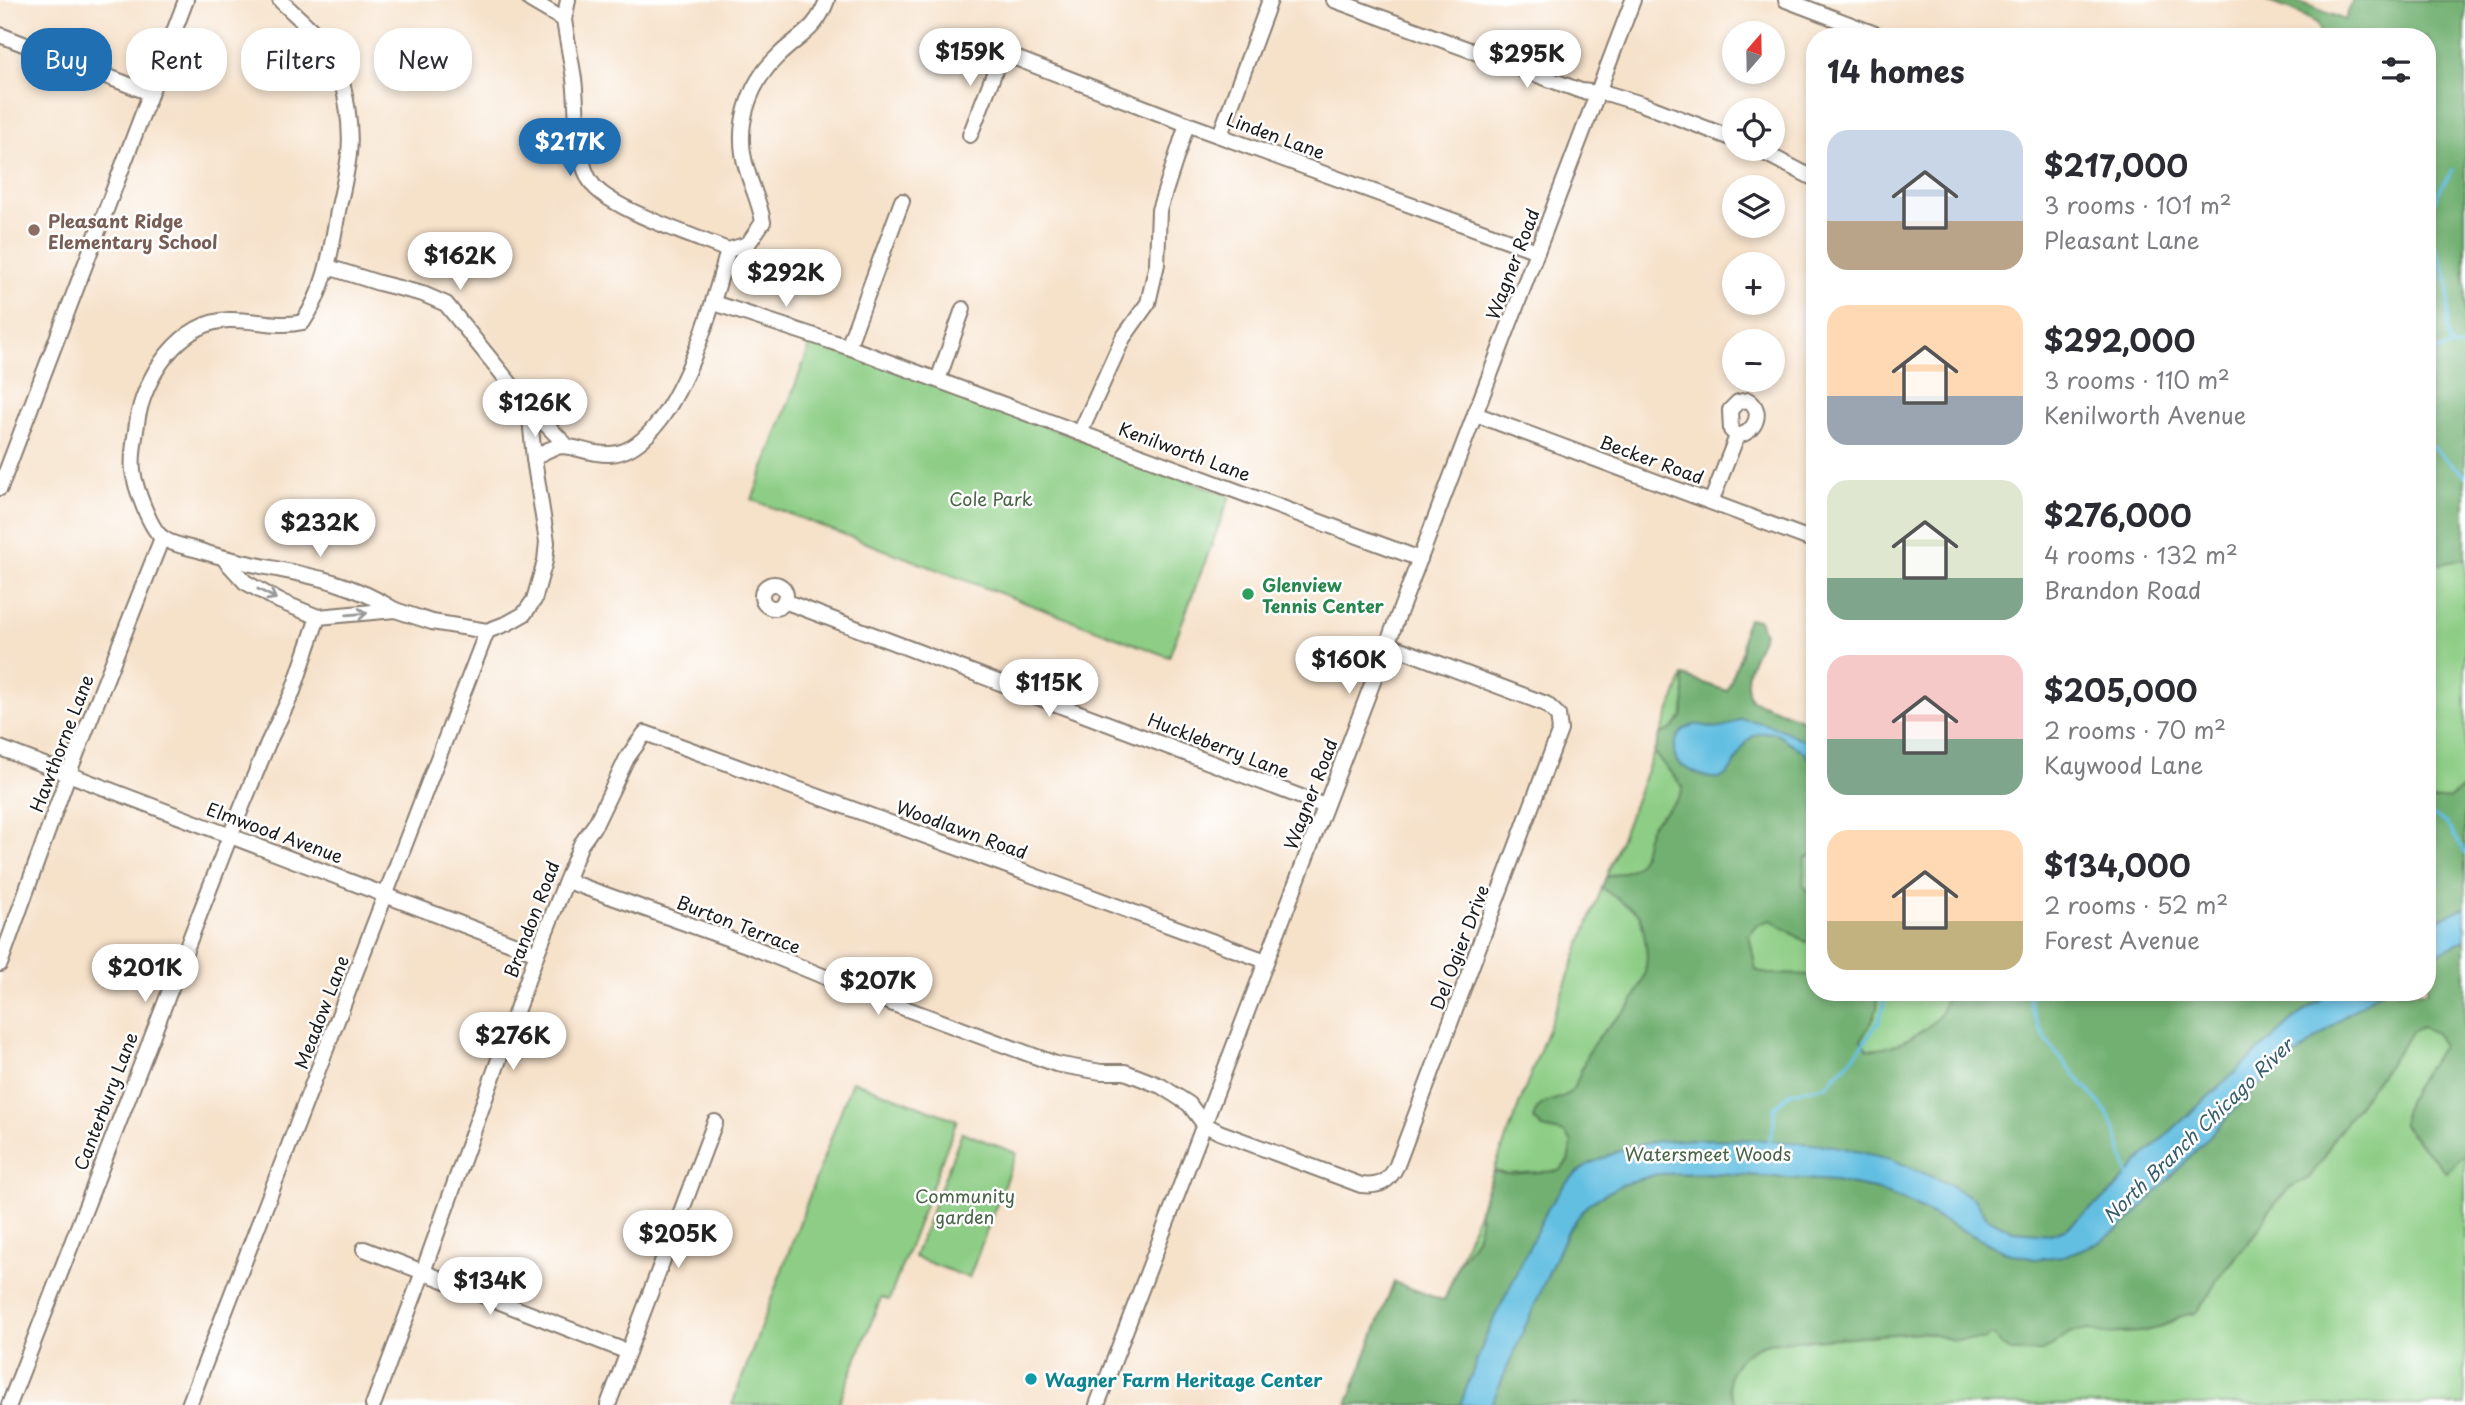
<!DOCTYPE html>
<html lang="en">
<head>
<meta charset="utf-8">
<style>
	:root { --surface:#fff; --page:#f7f7f7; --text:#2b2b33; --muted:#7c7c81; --accent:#1f6fb2 }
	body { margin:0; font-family:"Playpen Sans",sans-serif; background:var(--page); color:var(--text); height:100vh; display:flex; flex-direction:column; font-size:26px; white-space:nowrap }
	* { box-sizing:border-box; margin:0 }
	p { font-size:23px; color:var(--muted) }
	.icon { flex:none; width:38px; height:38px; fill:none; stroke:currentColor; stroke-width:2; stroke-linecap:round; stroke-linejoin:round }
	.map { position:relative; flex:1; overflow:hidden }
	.sheet { position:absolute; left:1806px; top:28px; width:630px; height:973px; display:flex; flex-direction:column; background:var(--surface); border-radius:28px; box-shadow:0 4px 10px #0003 }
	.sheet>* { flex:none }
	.banner { position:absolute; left:21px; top:28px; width:665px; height:63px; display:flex; gap:14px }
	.needle { width:46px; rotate:20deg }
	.fabs { position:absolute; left:1722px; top:21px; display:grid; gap:14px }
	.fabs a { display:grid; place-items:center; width:63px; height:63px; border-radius:50%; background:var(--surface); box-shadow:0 4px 10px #0003; font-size:35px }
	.price { position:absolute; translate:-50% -60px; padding:0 16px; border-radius:24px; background:#fff; color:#222; font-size:23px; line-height:46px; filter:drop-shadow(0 2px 4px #0008) }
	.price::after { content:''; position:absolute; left:50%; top:42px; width:21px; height:16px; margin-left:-10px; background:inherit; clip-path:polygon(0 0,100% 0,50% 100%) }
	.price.on { background:var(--accent); color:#fff }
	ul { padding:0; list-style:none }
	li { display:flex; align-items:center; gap:21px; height:175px; padding:0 21px }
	li span { display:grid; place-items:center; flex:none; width:196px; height:140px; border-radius:21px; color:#555 }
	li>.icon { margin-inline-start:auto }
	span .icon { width:84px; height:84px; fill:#fffc; stroke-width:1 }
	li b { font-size:30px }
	h2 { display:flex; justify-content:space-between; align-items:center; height:84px; padding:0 21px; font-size:30px }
	.tag { padding:0 24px; border-radius:28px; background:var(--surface); box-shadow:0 4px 10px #0003; font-size:24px; line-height:63px }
	.tag.on { background:var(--accent); color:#fff }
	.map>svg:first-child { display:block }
	.green { fill:#8dcd85; stroke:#547450; stroke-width:2 }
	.forest { fill:#72b072; stroke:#476647; stroke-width:2 }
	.water { fill:#64bfe2; stroke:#406e7f; stroke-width:2 }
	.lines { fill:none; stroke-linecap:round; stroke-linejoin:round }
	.stream { stroke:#64bfe2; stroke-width:3.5 }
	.minor-casing { stroke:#897e72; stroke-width:18 }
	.minor { stroke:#fff; stroke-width:14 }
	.oneway { stroke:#999 }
	.education-dot { fill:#8d6e63; stroke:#fff; stroke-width:2.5 }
	.leisure-dot { fill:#2e9e5b; stroke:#fff; stroke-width:2.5 }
	.culture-dot { fill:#0f9aa8; stroke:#fff; stroke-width:2.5 }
	.labels { text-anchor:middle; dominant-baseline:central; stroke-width:5; stroke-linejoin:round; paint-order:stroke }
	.street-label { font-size:18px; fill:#1c1c1c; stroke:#fff }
	.education-label { font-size:18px; font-weight:bold; fill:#785e54; stroke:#fff; text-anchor:start }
	.park-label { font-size:18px; fill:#496346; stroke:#fff }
	.leisure-label { font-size:18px; font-weight:bold; fill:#27864d; stroke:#fff; text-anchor:start }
	.culture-label { font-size:18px; font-weight:bold; fill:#0d838f; stroke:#fff; text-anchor:start }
	.water-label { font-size:19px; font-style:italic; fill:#395d6b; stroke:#fff }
</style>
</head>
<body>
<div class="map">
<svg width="2465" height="1405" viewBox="0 0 2465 1405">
	<rect width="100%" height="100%" fill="#fff"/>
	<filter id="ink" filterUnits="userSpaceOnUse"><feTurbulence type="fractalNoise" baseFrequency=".0143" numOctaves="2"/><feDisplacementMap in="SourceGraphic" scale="14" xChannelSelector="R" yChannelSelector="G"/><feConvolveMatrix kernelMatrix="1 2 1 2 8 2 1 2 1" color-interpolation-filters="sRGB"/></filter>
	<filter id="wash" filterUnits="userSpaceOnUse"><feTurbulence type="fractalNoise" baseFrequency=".00686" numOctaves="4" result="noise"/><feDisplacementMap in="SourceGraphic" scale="28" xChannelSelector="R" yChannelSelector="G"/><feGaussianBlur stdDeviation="1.57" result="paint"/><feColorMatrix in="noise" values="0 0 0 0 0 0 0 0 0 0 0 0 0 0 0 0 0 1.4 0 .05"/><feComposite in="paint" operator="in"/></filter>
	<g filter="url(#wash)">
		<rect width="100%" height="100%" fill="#f6e1c9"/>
		<!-- green -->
		<g class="green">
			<polygon points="2353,0 2465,0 2465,1405 1347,1405 1394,1282 1444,1301 1683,676 1815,724 1815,992 2427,992 2427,37 2340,37"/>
			<polygon points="813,338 1230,496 1169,657 752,500"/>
			<polygon points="852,1081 957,1120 889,1300 881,1298 838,1405 732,1405"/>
			<polygon points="962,1132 1016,1153 969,1278 914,1257"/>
		</g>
		<!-- forest -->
		<g class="forest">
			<polygon points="2262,0 2295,0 2345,20 2353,0 2465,0 2465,559 2440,564 2427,555 2427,37 2321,37 2317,23 2292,10"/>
			<path d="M1748 619 1759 620 1764 634C1754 657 1740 676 1751 700L1815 724V853L1805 858 1803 884 1815 901V941L1806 942 1771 920 1756 925 1749 934 1756 970 1768 974 1815 975V992H1872L1877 996C1881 1011 1868 1027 1861 1040L1867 1049C1888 1052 1928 1032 1940 1014 1944 1008 1945 999 1947 992H2332L2301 1013 2150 1150 2112 1192 2065 1229 2050 1234 2013 1231 1986 1217 1981 1209 1767 1140 1697 1139 1651 1142 1619 1151 1487 1334 1460 1405H1347L1394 1282 1444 1301 1459 1263 1476 1238 1480 1223 1479 1211 1494 1171 1505 1174 1559 1171 1568 1161 1572 1142 1564 1133 1543 1128 1533 1119C1540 1095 1555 1105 1570 1092 1579 1084 1582 1064 1588 1053 1598 1034 1613 1022 1628 1008 1633 1003 1635 996 1639 989 1652 964 1646 942 1640 915L1602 888 1606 877C1616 874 1631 872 1637 865 1647 855 1643 836 1652 825 1662 811 1680 804 1683 787L1654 753 1660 735 1673 728 1682 717 1685 701 1683 676 1727 691 1742 651 1744 628Z"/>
			<polygon points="2465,787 2465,907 2427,924 2427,801 2448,799"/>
			<path d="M2465 940V1154L2446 1172 2403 1125C2401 1096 2429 1070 2442 1046L2436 1033 2422 1027 2413 1031 2331 1142 2325 1156 2309 1178 2290 1187 2268 1212 2257 1232 2216 1281 2210 1295 2195 1313 2181 1316 2159 1328 2140 1332 2104 1334 2089 1330 2070 1333 2042 1352H2011L2000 1344 1994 1336H1990L1984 1340H1954L1922 1332 1768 1343C1740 1352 1715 1376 1738 1405H1491L1500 1381 1566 1233 1588 1204 1621 1185 1657 1174 1716 1173 1834 1181 1874 1189 1906 1201 2003 1251 2034 1259 2127 1223 2254 1089 2342 1018 2379 992H2427V959Z"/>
		</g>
		<!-- water -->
		<g class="water">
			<path d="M1741 719C1769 722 1790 733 1815 746V765L1805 753 1774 732C1769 733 1762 732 1758 734 1730 744 1742 793 1698 774 1691 771 1680 767 1676 759 1670 746 1679 728 1694 725 1702 723 1712 729 1721 728 1728 727 1735 722 1741 719Z"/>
			<polygon points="2465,907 2465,940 2427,959 2427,924"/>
			<polygon points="2332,992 2379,992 2342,1018 2254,1089 2127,1223 2100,1242 2064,1256 2034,1259 2003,1251 1906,1201 1874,1189 1834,1181 1716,1173 1657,1174 1621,1185 1588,1204 1566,1233 1491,1405 1460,1405 1487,1334 1548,1208 1566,1183 1587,1165 1619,1151 1651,1142 1697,1139 1767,1140 1834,1146 1891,1159 1946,1183 1974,1199 1986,1217 2013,1231 2050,1234 2065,1229 2112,1192 2150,1150 2253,1056 2301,1013"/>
		</g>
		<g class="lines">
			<!-- stream -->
			<g class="stream">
				<path d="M2451 347C2443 325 2450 309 2449 288 2448 269 2435 254 2431 236 2425 212 2439 189 2453 170"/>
				<polyline points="2427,353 2451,347 2465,347"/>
				<polyline points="2427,443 2465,475"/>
				<polyline points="2427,812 2446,823 2465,852"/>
				<path d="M2029 992C2033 1041 2077 1073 2105 1110 2118 1128 2122 1157 2129 1177"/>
				<polyline points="1769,1142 1774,1123 1774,1108 1792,1092 1826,1086 1855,1055 1878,1023 1884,1006 1882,992"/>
			</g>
		</g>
	</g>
	<g filter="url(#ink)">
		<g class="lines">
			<defs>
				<g id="minor">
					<path d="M280 0C299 19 325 38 336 64 346 90 352 126 349 154 347 173 342 192 338 211 331 251 326 288 303 322 277 328 254 319 229 320 179 322 143 378 137 423 135 439 131 455 133 471 135 486 150 530 163 538 172 545 188 547 198 550 268 574 329 568 395 610"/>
					<path d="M530 0 564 20C567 40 571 59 574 79 578 108 574 161 593 185 613 210 696 237 728 250"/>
					<polyline points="1334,0 1581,91 1609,94 1642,104 1734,139"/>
					<polyline points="1786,0 1883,37"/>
					<polyline points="564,20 568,0"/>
					<polyline points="0,35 150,93"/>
					<polyline points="966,39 1187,124 1537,251"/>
					<polyline points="970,135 1002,53"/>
					<polyline points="1220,135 1270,0"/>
					<polyline points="1757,149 1815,179"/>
					<polyline points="328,267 379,283 423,294 446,304 529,407 567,446"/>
					<polyline points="714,303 848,347 1420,559"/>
					<polyline points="848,347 902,201"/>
					<polyline points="938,380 963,309"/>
					<polyline points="1475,414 1815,541"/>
					<polyline points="1080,433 1123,338 1148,303 1157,264 1159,210 1187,124"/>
					<path d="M534 459C566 433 576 455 610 454 674 451 714 302 728 250L748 244 763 222C760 203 752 188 747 170 734 130 747 85 778 56 799 35 816 31 827 0"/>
					<polyline points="0,488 186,0"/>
					<path d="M1711 502 1737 436C1755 433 1765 411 1748 400L1738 402 1730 410 1731 430 1737 436"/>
					<polyline points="225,560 245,582 279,601 318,617 395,610 432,622 487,631 508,623 524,614 534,600 545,561 547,542 534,459 529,407"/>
					<circle cx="774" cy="596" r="12"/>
					<polyline points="784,601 1325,806"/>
					<polyline points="0,748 537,953"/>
					<path d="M567 881 752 947 869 995 1056 1064 1101 1072H1125L1161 1086 1189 1104 1204 1124 1219 1132 1361 1185C1380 1187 1389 1182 1397 1165L1560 730 1558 715 1546 704 1387 644"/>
					<polyline points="0,964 68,775 162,538"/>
					<polyline points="364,1249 628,1352"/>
					<polyline points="9,1405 230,836 268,743 293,691 318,617"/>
					<polyline points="189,1405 487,631"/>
					<polyline points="373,1405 423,1272 537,953 581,844 596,823 627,758 645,733 1266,961"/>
					<polyline points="608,1405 715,1122"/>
					<polyline points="1097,1405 1633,0"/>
				</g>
			</defs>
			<!-- minor casing -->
			<use href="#minor" class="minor-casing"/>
			<!-- minor -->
			<use href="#minor" class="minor"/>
		</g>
		<!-- one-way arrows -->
		<defs><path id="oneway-shaft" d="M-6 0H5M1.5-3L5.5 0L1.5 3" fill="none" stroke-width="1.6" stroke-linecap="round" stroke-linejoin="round" transform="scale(1.75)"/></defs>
		<g class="oneway">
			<use href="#oneway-shaft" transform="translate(267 594) rotate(28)"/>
			<use href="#oneway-shaft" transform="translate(357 614) rotate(-5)"/>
		</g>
	</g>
	<!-- markers -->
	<circle class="education-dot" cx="34" cy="230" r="7"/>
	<circle class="leisure-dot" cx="1248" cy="594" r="7"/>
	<circle class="culture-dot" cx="1031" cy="1379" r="7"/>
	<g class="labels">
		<!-- street labels -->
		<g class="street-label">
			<text transform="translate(1276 135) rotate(20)">Linden Lane</text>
			<text transform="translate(1512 264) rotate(-69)">Wagner Road</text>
			<text transform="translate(1185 451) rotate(20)">Kenilworth Lane</text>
			<text transform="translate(1652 459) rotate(20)">Becker Road</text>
			<text transform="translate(61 743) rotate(-69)">Hawthorne Lane</text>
			<text transform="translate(1219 745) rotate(21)">Huckleberry Lane</text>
			<text transform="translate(1310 794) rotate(-69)">Wagner Road</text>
			<text transform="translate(962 829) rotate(20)">Woodlawn Road</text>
			<text transform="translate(275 832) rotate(20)">Elmwood Avenue</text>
			<text transform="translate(531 919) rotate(-69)">Brandon Road</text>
			<text transform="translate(739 924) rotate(21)">Burton Terrace</text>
			<text transform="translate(1459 947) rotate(-69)">Del Ogier Drive</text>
			<text transform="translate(321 1012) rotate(-69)">Meadow Lane</text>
			<text transform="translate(105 1101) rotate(-69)">Canterbury Lane</text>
		</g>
		<!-- education labels -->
		<g class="education-label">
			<text x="48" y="220">Pleasant Ridge<tspan x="48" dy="21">Elementary School</tspan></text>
		</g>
		<!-- park labels -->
		<g class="park-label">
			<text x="991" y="498">Cole Park</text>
			<text x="1708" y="1153">Watersmeet Woods</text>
			<text x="965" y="1195">Community<tspan x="965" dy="21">garden</tspan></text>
		</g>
		<!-- leisure labels -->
		<g class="leisure-label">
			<text x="1262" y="584">Glenview<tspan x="1262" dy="21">Tennis Center</tspan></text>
		</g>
		<!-- culture labels -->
		<g class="culture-label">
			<text x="1045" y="1379">Wagner Farm Heritage Center</text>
		</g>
		<!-- water labels -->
		<g class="water-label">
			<text transform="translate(2197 1130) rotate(-44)">North Branch Chicago River</text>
		</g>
	</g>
</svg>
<div class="fabs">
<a><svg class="needle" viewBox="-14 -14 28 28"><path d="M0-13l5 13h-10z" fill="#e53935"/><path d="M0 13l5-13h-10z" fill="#7c7c81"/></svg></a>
<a><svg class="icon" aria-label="locate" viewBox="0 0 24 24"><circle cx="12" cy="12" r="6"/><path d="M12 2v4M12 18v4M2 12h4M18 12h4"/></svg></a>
<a><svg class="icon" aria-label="layers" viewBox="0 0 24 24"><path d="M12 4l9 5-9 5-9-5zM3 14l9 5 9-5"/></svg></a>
<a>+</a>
<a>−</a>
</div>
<b class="price" style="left:970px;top:88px">$159K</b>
<b class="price" style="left:1527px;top:90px">$295K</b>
<b class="price on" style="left:570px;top:178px">$217K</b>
<b class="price" style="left:460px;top:292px">$162K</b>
<b class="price" style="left:786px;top:309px">$292K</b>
<b class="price" style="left:535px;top:439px">$126K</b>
<b class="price" style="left:320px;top:559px">$232K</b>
<b class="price" style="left:1349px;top:696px">$160K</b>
<b class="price" style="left:1049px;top:719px">$115K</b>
<b class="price" style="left:145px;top:1004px">$201K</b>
<b class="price" style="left:878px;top:1017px">$207K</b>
<b class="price" style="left:513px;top:1072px">$276K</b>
<b class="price" style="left:678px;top:1270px">$205K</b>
<b class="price" style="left:490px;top:1317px">$134K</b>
<div class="banner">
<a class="tag on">Buy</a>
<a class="tag">Rent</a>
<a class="tag">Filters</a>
<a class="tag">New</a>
</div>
<section class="sheet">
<h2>14 homes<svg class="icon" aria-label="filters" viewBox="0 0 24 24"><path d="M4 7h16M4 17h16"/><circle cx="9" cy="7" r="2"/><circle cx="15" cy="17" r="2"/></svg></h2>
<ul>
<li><span style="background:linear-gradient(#c9d6e8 65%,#b9a48a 0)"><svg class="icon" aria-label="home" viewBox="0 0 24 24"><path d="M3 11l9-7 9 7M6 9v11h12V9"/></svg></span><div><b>$217,000</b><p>3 rooms · 101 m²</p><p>Pleasant Lane</p></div></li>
<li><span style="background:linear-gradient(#ffd9b3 65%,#9aa5b1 0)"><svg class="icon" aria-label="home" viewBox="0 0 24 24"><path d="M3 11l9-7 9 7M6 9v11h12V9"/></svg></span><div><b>$292,000</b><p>3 rooms · 110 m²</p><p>Kenilworth Avenue</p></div></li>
<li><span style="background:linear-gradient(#dfe7d0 70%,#7fa58c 0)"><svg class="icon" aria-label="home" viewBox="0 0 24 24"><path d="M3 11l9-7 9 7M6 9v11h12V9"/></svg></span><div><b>$276,000</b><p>4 rooms · 132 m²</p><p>Brandon Road</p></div></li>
<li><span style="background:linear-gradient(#f6c9c9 60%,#7fa58c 0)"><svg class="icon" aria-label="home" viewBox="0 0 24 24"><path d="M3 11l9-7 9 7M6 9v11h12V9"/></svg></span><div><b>$205,000</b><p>2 rooms · 70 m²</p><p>Kaywood Lane</p></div></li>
<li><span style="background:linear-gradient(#ffd9b3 65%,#c2b280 0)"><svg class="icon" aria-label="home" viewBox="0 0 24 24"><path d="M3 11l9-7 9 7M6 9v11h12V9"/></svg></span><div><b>$134,000</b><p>2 rooms · 52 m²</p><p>Forest Avenue</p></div></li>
</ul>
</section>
</div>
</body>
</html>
